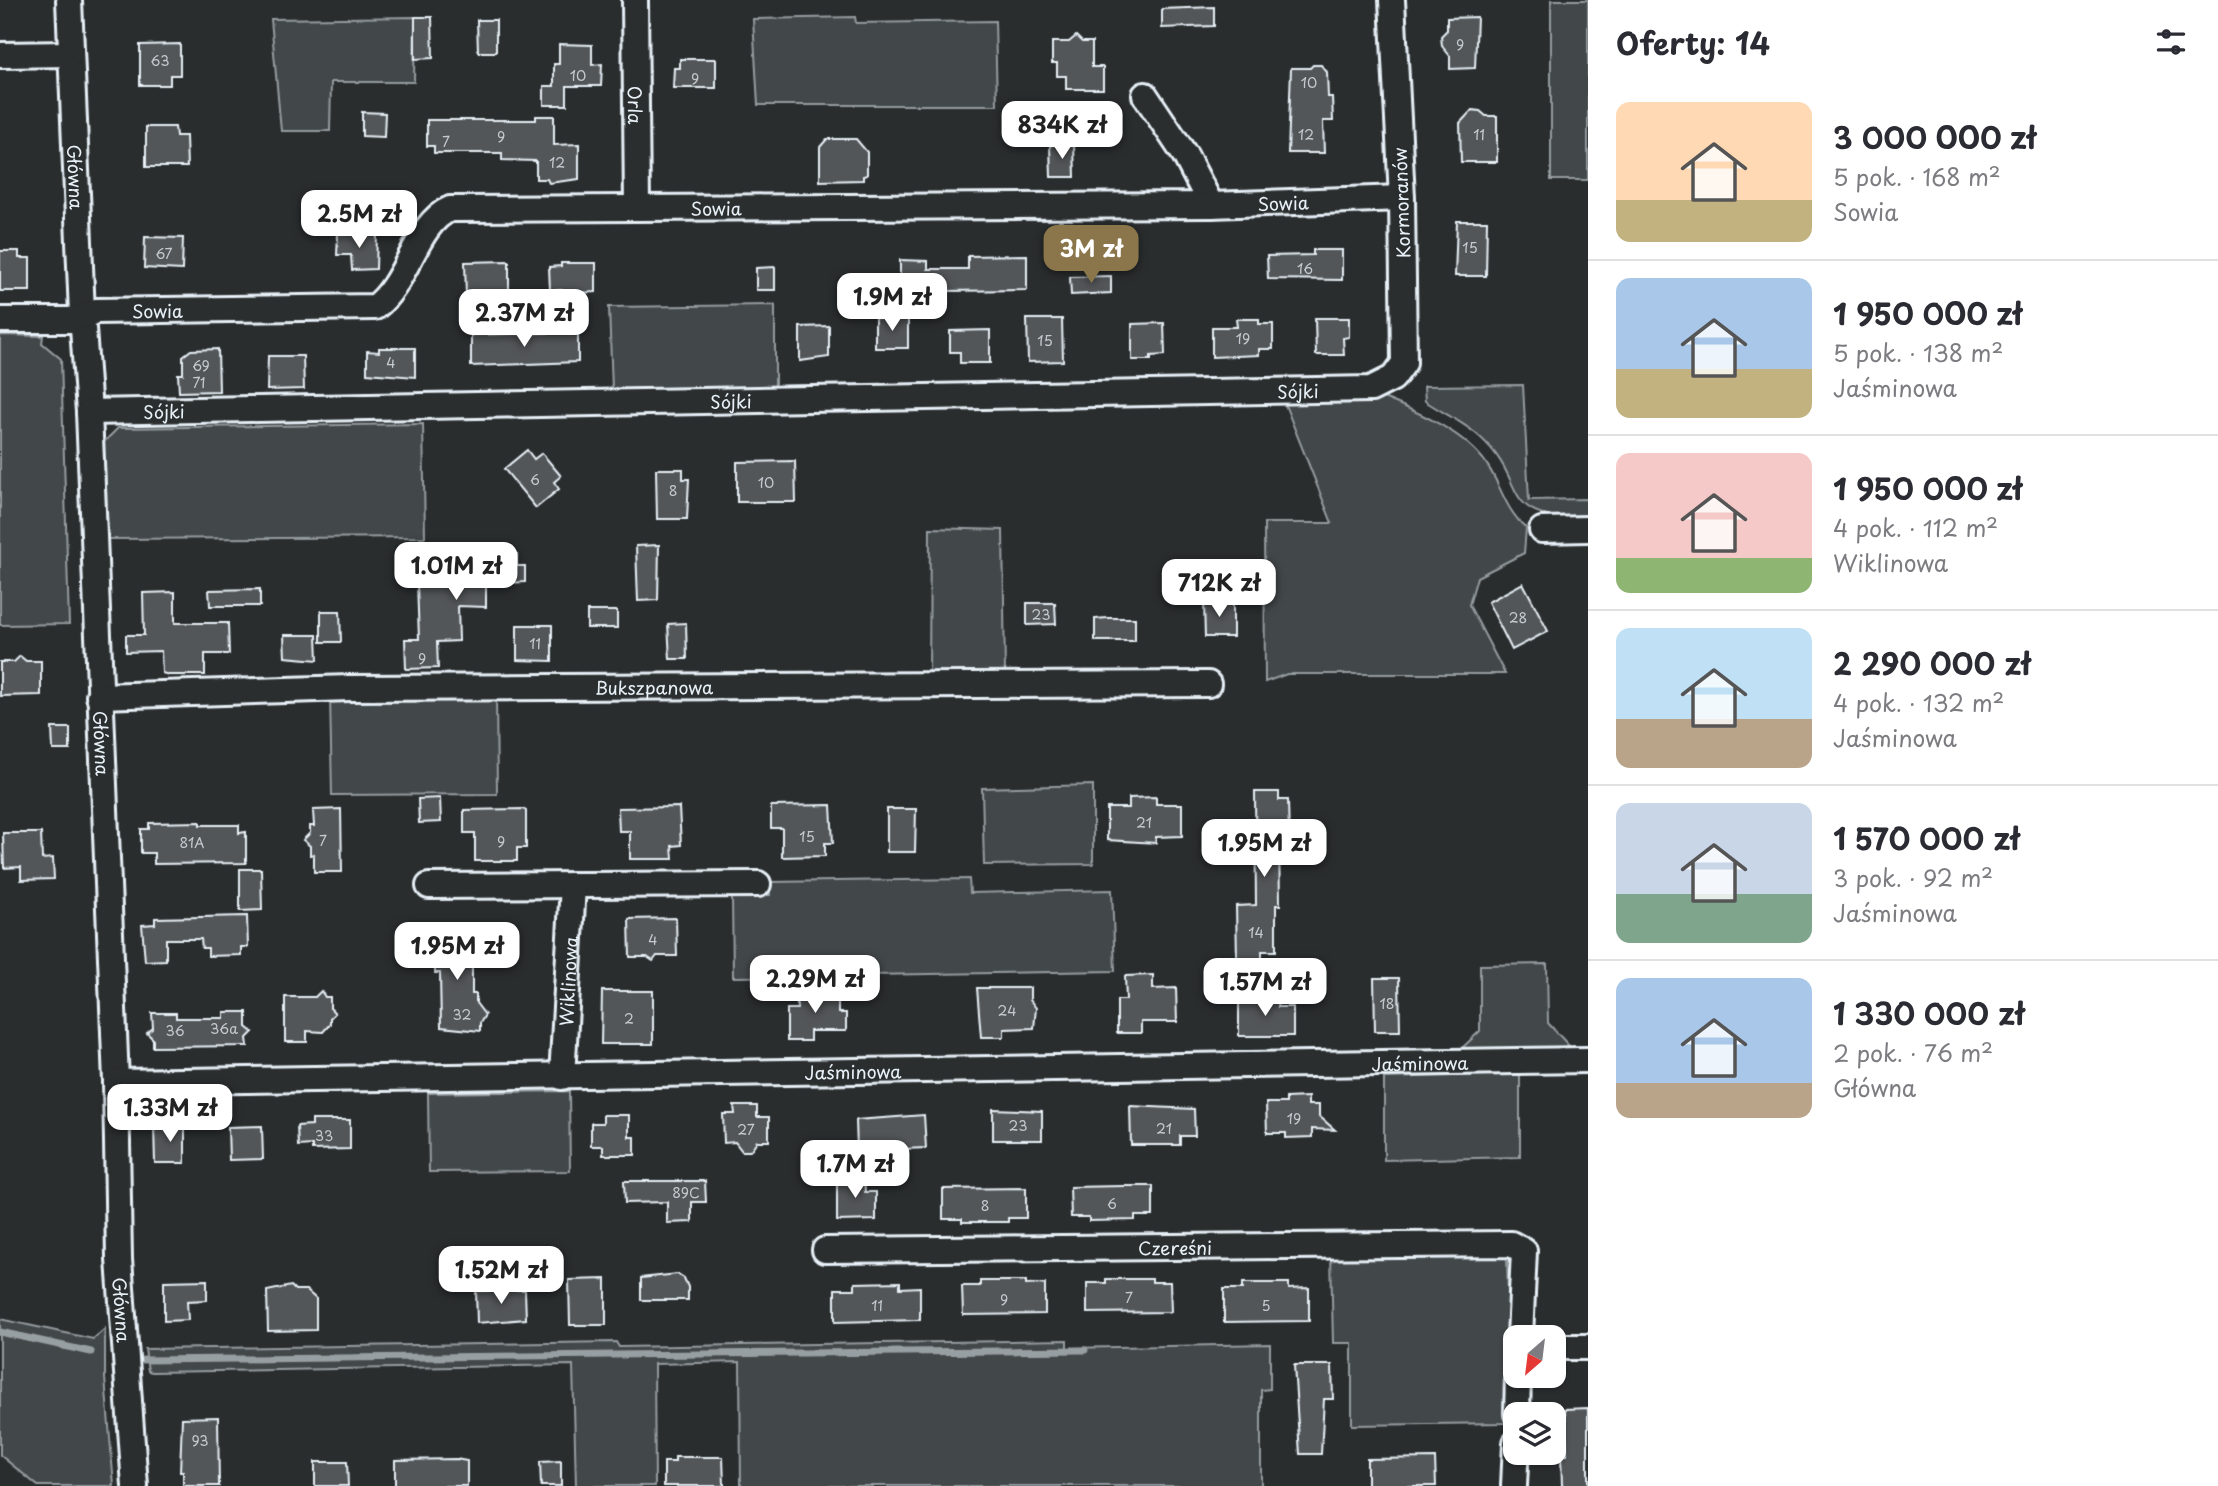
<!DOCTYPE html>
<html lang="pl">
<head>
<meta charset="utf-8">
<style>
	:root { --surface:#fff; --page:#f2f2f3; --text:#2b2b33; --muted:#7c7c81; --line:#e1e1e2; --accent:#8a764a }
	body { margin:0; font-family:"Playpen Sans",sans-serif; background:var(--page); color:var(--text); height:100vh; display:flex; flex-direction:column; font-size:26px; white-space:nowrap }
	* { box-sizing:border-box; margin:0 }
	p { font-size:23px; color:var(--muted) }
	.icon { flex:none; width:38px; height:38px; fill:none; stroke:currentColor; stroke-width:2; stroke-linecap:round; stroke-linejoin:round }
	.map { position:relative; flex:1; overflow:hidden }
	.side { display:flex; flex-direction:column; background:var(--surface); width:630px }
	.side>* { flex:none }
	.needle { width:46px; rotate:208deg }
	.buttons { position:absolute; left:1503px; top:1325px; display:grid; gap:14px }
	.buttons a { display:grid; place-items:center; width:63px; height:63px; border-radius:14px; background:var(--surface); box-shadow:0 2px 5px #0004; font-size:35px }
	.price { position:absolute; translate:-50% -60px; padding:0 16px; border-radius:14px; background:#fff; color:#222; font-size:23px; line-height:46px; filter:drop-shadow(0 2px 4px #0008) }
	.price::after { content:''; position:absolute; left:50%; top:42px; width:21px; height:16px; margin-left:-10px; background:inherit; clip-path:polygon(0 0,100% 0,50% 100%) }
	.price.current { background:var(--accent); color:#fff }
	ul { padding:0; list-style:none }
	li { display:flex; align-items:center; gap:21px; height:175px; padding:0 28px }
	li+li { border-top:2px solid var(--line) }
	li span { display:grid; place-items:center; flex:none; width:196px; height:140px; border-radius:14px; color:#555 }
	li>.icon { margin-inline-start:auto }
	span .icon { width:84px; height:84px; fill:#fffc; stroke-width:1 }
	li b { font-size:30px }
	h2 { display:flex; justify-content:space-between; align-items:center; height:84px; padding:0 28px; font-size:30px }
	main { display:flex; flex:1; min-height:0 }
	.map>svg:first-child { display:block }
	.green { fill:#424648; stroke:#959ca0; stroke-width:2 }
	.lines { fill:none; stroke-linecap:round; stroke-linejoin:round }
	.stream { stroke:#989fa3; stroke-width:7 }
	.building { fill:#535759; stroke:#e8f1f8; stroke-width:2 }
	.minor-casing { stroke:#e8f1f8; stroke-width:30 }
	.minor { stroke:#2a2d2e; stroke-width:24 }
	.labels { text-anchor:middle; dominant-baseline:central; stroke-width:5; stroke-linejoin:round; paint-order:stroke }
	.number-label { font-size:14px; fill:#c3cad0 }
	.street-label { font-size:18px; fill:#e8f1f8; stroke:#2a2d2e }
</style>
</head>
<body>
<main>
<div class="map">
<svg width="1588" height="1486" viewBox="0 0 1588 1486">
	<rect width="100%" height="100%" fill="#2a2d2e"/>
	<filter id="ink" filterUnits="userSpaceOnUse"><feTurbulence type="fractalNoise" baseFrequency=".0143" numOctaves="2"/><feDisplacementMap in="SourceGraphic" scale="14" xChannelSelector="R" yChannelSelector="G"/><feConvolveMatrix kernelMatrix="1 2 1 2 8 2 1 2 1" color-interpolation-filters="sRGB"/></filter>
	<g filter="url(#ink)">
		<!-- green -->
		<g class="green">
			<rect x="1551" y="0" width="37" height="180"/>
			<polygon points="415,17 414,82 331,82 330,131 281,131 271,19"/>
			<polygon points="855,17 856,23 995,21 997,105 758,105 753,19"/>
			<polygon points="775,305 775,387 612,389 609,307"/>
			<polygon points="0,335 43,336 42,343 61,359 69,624 0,625"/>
			<path d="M1523 385 1529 500 1588 499V518C1494 520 1531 483 1480 437 1465 423 1443 413 1425 401L1424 386Z"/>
			<path d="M1376 395C1411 409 1458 428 1483 459 1501 482 1502 506 1526 528L1524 553 1477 577 1469 605 1505 674H1287L1265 682 1264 523H1332L1282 397Z"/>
			<polygon points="423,424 425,537 108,539 104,442 118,428"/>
			<polygon points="930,528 1003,530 1005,676 929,679"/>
			<polygon points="496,695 497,794 332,795 330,696"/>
			<polygon points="1093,785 1093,864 984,865 982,788"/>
			<polygon points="969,879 970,893 1112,890 1115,971 733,977 732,896 770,895 770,882"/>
			<polygon points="1547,964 1548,1023 1571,1048 1461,1049 1480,1031 1480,965"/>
			<polygon points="1520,1074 1520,1157 1384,1160 1384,1078"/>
			<polygon points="569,1091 570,1171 429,1172 428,1093"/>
			<polygon points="1489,1248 1507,1258 1510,1372 1506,1423 1352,1425 1352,1343 1333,1343 1331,1253"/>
			<polygon points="0,1319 93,1339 105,1329 105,1378 114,1486 38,1486 0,1455"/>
			<polygon points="1067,1340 1067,1348 1270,1344 1270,1389 1261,1390 1261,1486 741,1486 740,1362 654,1364 655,1486 576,1486 573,1365 152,1372 148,1371 145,1349 616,1342 619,1347"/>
		</g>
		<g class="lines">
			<!-- stream -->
			<g class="stream">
				<polyline points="0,1332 91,1352"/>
				<polyline points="143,1360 1085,1350"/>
			</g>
		</g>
		<!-- building -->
		<g class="building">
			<polygon points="1214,7 1214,26 1162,28 1162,9"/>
			<polygon points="415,17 432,17 433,58 415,59"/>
			<polygon points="1477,17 1475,68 1450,69 1450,56 1442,46 1441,36 1447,30 1447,18"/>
			<polygon points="477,20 496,20 496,52 478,52"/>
			<polygon points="1076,36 1082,42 1092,42 1092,67 1103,67 1103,89 1066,89 1066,76 1057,76 1057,63 1052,63 1052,42 1069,42"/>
			<polygon points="180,44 180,75 170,75 170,85 140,85 140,45"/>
			<polygon points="559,44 592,45 592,65 602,64 601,86 567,86 567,105 544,105 544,86 554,86 554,64 559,64"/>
			<polygon points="680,59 716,59 716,88 673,88 674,68 680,68"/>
			<polygon points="1313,65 1321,65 1327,72 1328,97 1332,97 1333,121 1323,121 1324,153 1288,153 1291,68 1310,68"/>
			<polygon points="1472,110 1480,111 1486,116 1497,116 1497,162 1461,162 1460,123"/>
			<polygon points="362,112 385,113 384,137 362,136"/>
			<polygon points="536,116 554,116 554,145 579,144 579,179 549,183 547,179 536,179 536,161 502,160 502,153 434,153 434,146 427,146 427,120 536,120"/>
			<polygon points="146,127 175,127 176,136 186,136 187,167 146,167"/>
			<polygon points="827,139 856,139 867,152 867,175 863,176 863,180 820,181 820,147"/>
			<polygon points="1050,145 1074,145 1075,177 1051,177"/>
			<polygon points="1457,221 1487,221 1486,276 1455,276"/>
			<polygon points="338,233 377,234 376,269 352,270 351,255 337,255"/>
			<polygon points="145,237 183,238 182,270 144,268"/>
			<polygon points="1313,250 1342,250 1342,280 1268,279 1267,256 1313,255"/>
			<polygon points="0,251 19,251 19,258 30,258 30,291 0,291"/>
			<polygon points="1027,255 1027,290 945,291 945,287 900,286 900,260 928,261 928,269 968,269 968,256"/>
			<polygon points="509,261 509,297 466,297 465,262"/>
			<polygon points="561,263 596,263 596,292 562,294 562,290 550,290 549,267 561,266"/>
			<polygon points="775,267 775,290 756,290 756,268"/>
			<polygon points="1111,276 1111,293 1071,295 1070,277"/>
			<rect x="875" y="318" width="33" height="30"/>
			<polygon points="1315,318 1349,318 1349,337 1343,338 1344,355 1316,355"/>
			<polygon points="1027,319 1062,319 1063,361 1028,362"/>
			<polygon points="1236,319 1259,319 1259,324 1273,324 1273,349 1259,349 1259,355 1212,357 1212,327 1237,327"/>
			<polygon points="1164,323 1165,355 1151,356 1151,360 1132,360 1132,324"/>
			<polygon points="829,326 829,357 800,361 800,327"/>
			<polygon points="990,330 990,363 960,363 960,352 950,352 950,331"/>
			<polygon points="578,332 578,362 471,366 471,335"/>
			<polygon points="379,348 415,348 415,377 367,373 367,351 379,352"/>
			<polygon points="218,349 219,391 179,392 178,374 183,374 183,356 191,350"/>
			<polygon points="268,356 303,356 304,389 267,390"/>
			<polygon points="527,450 534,459 542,453 561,476 554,482 559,489 536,508 504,469"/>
			<polygon points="795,461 796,502 737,502 737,462"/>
			<polygon points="656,469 683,469 683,479 689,479 687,519 657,519"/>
			<polygon points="659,545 658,600 638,601 636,546"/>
			<polygon points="517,554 517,566 525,566 525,582 486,584 486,607 458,606 459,641 437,642 438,668 406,669 405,639 419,639 417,583 448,584 448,556"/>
			<polygon points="1523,583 1548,631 1512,650 1488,602"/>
			<polygon points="260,589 260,606 210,606 209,590"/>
			<polygon points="175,592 175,623 228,623 229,654 205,654 205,675 169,675 162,673 161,651 126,652 126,635 144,635 143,593"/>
			<polygon points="1204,601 1233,601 1233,637 1205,637"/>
			<polygon points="1027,603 1055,603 1056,624 1027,625"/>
			<polygon points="321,611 340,611 341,642 321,642"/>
			<rect x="587" y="611" width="30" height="17"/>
			<polygon points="1108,618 1135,618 1135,641 1095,641 1095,619"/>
			<polygon points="686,623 687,659 670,659 668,624"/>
			<polygon points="517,625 552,625 552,661 517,660"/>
			<polygon points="284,635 317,635 318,660 285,657"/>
			<polygon points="20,656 26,661 41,661 41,695 0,696 0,662 14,662"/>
			<polygon points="52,728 70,728 70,750 53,750"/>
			<polygon points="1255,792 1279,792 1279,800 1288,800 1289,837 1279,837 1280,905 1276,905 1276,951 1262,951 1262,959 1237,959 1236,906 1256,905"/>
			<polygon points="1156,797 1156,804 1182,804 1182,836 1156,837 1156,843 1107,840 1107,808 1129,808 1129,798"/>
			<polygon points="440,798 441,822 419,823 418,799"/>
			<polygon points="831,805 833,843 825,843 825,856 782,857 782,828 771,828 771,806"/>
			<polygon points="679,807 681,845 672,846 673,859 630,859 630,831 619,831 618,808"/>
			<polygon points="341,809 342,872 314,872 314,854 310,855 310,846 303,840 310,833 310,826 314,826 313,810"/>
			<polygon points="523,809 526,811 526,848 517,848 517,861 475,861 475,833 464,833 464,810"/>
			<polygon points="887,809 916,809 915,852 887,852"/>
			<polygon points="200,822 200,825 239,825 239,833 246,832 246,863 154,864 154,853 141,853 141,829 149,829 149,823"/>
			<polygon points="3,833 41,833 42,859 53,858 54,879 21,880 21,867 4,868"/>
			<polygon points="240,869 261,869 262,910 240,911"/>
			<polygon points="247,916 248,947 241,947 241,955 208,956 208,948 202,948 201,939 166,939 166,960 145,961 142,925 155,924 155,918"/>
			<polygon points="676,918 677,956 657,956 653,961 647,957 630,957 629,919"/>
			<polygon points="435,934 472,934 472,994 476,994 476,1003 485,1015 480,1023 480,1031 441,1027 440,973 435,973"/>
			<polygon points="1153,975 1153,989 1176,988 1177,1022 1141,1022 1141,1033 1117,1033 1117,1000 1126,1000 1125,976"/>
			<polygon points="1374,978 1399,978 1400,1031 1375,1031"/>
			<polygon points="977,988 1030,988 1030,1000 1036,1008 1034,1028 1004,1029 1004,1037 981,1037"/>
			<polygon points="321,991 325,997 330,997 330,1008 335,1013 330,1018 330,1024 323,1032 307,1031 307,1042 285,1042 285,997 315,997"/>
			<polygon points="602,991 653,991 653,1044 601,1044"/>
			<polygon points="838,991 838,1013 846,1013 846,1031 810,1031 810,1041 787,1041 787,1009 797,1009 796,992"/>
			<polygon points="1259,997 1279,997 1278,1007 1293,1007 1293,1036 1239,1036 1239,1001 1259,1001"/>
			<polygon points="224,1012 247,1012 247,1027 253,1032 247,1038 248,1046 153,1047 153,1039 147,1033 153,1028 152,1013 176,1013 176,1018 224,1018"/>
			<polygon points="1308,1097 1308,1105 1319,1105 1319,1116 1335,1130 1312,1129 1312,1137 1286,1138 1286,1133 1267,1133 1266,1103 1286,1103 1286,1098"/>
			<polygon points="734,1106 757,1106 757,1117 769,1117 769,1141 757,1141 750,1151 742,1151 735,1142 724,1143 723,1114 735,1114"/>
			<polygon points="1130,1106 1194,1109 1195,1136 1180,1136 1180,1145 1131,1145"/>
			<polygon points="993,1109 1042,1111 1042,1140 993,1140"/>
			<polygon points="603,1115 629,1115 629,1137 635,1137 635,1155 603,1155 603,1146 591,1146 591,1123 603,1123"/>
			<polygon points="924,1115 926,1148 857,1151 856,1120"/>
			<polygon points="312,1120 350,1120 350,1149 312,1150 312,1145 298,1146 297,1126 312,1125"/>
			<polygon points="154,1126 185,1126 185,1163 155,1163"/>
			<polygon points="262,1126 263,1159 229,1160 228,1127"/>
			<polygon points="864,1176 865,1192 876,1192 876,1220 837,1221 837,1177"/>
			<polygon points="624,1181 705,1181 706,1202 692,1202 692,1222 667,1223 667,1202 625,1203"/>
			<polygon points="1124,1186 1153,1186 1153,1216 1135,1216 1135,1220 1089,1221 1089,1217 1071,1217 1070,1187"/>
			<polygon points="1026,1188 1026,1218 1008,1218 1008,1222 962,1222 962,1219 943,1219 943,1189"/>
			<polygon points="678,1274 684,1278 688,1287 688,1300 641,1300 641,1278"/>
			<polygon points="606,1279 606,1325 570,1325 569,1280"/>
			<polygon points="1106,1279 1152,1279 1152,1282 1170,1282 1171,1312 1087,1313 1087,1283 1106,1283"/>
			<polygon points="207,1280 207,1300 187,1301 188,1320 164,1321 164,1281"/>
			<polygon points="980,1281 1026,1281 1026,1285 1045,1284 1045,1314 963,1315 962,1286 980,1286"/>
			<polygon points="900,1282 900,1288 920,1287 920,1320 835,1322 835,1289 855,1289 855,1283"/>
			<polygon points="1243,1283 1289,1283 1289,1289 1309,1288 1309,1321 1224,1322 1224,1289 1243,1289"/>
			<polygon points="291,1286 295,1290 306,1290 316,1299 316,1330 268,1331 267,1291"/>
			<polygon points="503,1290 525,1290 526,1319 477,1323 476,1291"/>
			<polygon points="1294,1365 1332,1365 1333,1399 1324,1399 1321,1454 1300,1454"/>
			<polygon points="1588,1408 1588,1486 1562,1486 1561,1455 1567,1455 1565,1409"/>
			<polygon points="218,1417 219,1486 183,1486 183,1472 180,1472 182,1418"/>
			<polygon points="675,1457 723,1457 724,1486 664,1486 664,1462 675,1462"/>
			<polygon points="1435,1458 1436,1486 1367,1486 1367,1459"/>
			<polygon points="456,1459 467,1461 467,1486 395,1486 395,1460"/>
			<polygon points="561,1461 561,1486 541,1486 540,1462"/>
			<polygon points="315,1462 347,1462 348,1486 315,1486"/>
		</g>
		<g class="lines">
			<defs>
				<g id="minor">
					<path id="s1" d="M69 0 82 314 89 412 116 1082 119 1259 135 1486"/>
					<path id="s2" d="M635 0 637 208"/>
					<polyline points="0,55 71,54"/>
					<polyline points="1145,95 1185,155 1211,205"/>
					<path id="s3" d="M0 320H71L96 311 375 307C407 284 416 223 450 209L1211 205 1402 198"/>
					<path id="s4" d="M89 412 1371 389 1393 378 1404 363 1402 198 1392 0"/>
					<polyline points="1542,530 1588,529"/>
					<path id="s5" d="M99 696 350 688 1208 684"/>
					<polyline points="429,886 758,884"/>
					<path id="s6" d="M562 1077 573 885"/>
					<path id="s7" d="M116 1082 1588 1060"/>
					<path id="s8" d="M825 1250 1511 1244 1524 1251 1520 1337"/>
					<polyline points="1554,1347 1588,1347"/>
					<polyline points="1517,1414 1518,1376"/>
					<polyline points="1514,1486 1516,1443"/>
				</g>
			</defs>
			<!-- minor casing -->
			<use href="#minor" class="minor-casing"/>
			<!-- minor -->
			<use href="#minor" class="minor"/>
		</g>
	</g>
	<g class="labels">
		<!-- number labels -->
		<g class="number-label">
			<text x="1460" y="44">9</text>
			<text x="160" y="60">63</text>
			<text x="578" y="75">10</text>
			<text x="695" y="78">9</text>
			<text x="1309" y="82">10</text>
			<text x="1306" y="134">12</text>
			<text x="1479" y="134">11</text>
			<text x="501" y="136">9</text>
			<text x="446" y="141">7</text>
			<text x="557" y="162">12</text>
			<text x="1470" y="247">15</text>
			<text x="164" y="253">67</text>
			<text x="1305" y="268">16</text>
			<text x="1243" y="338">19</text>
			<text x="1045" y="340">15</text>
			<text x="391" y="362">4</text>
			<text x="201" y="365">69</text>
			<text x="199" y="382">71</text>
			<text x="535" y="479">6</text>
			<text x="766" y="482">10</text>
			<text x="673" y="490">8</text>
			<text x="1041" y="614">23</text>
			<text x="1518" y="617">28</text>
			<text x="535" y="643">11</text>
			<text x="422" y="658">9</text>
			<text x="1144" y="822">21</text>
			<text x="807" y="836">15</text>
			<text x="323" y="840">7</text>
			<text x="501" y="841">9</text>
			<text x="192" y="842">81A</text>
			<text x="1256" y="932">14</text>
			<text x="653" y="939">4</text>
			<text x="1387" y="1003">18</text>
			<text x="1007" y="1010">24</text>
			<text x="462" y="1014">32</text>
			<text x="629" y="1018">2</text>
			<text x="224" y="1028">36a</text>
			<text x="175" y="1030">36</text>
			<text x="1294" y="1118">19</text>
			<text x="1018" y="1125">23</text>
			<text x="1164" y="1128">21</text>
			<text x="746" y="1129">27</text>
			<text x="324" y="1135">33</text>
			<text x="686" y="1192">89C</text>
			<text x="1112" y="1203">6</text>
			<text x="985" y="1205">8</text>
			<text x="1129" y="1297">7</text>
			<text x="1004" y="1299">9</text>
			<text x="877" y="1305">11</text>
			<text x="1266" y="1305">5</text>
			<text x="200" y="1440">93</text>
		</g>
		<!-- street labels -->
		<g class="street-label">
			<text stroke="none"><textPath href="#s2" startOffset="105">Orla</textPath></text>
			<text stroke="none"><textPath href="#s1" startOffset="177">Główna</textPath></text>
			<text stroke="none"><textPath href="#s3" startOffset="1335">Sowia</textPath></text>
			<text transform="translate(1401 203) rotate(-92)">Kormoranów</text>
			<text stroke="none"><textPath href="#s3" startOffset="768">Sowia</textPath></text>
			<text stroke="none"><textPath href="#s3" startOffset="159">Sowia</textPath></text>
			<text stroke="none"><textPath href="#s4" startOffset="1209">Sójki</textPath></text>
			<text stroke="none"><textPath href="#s4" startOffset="642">Sójki</textPath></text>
			<text stroke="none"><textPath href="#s4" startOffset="75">Sójki</textPath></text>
			<text stroke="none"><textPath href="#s5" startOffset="555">Bukszpanowa</textPath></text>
			<text stroke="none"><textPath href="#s1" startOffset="744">Główna</textPath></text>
			<text stroke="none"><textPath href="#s6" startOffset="96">Wiklinowa</textPath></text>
			<text stroke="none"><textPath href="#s7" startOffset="1304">Jaśminowa</textPath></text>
			<text stroke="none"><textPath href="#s7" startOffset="737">Jaśminowa</textPath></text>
			<text stroke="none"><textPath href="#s8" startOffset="350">Czereśni</textPath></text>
			<text stroke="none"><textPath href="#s1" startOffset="1311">Główna</textPath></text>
		</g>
	</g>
</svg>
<div class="buttons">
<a><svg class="needle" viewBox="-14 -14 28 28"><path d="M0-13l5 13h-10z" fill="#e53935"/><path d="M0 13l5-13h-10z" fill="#7c7c81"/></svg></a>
<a><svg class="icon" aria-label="layers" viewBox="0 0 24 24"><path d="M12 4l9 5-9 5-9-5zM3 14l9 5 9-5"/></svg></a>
</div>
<b class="price" style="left:1062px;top:161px">834K zł</b>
<b class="price" style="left:359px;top:250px">2.5M zł</b>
<b class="price current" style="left:1091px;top:285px">3M zł</b>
<b class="price" style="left:892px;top:333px">1.9M zł</b>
<b class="price" style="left:524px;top:349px">2.37M zł</b>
<b class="price" style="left:456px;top:602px">1.01M zł</b>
<b class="price" style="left:1219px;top:619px">712K zł</b>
<b class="price" style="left:1264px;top:879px">1.95M zł</b>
<b class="price" style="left:457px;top:982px">1.95M zł</b>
<b class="price" style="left:815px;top:1015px">2.29M zł</b>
<b class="price" style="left:1265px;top:1018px">1.57M zł</b>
<b class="price" style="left:170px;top:1144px">1.33M zł</b>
<b class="price" style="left:855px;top:1200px">1.7M zł</b>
<b class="price" style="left:501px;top:1306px">1.52M zł</b>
</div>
<section class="side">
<h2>Oferty: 14<svg class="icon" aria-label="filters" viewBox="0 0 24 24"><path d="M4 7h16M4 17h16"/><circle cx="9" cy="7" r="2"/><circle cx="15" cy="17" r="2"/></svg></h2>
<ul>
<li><span style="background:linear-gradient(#ffd9b3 70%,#c2b280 0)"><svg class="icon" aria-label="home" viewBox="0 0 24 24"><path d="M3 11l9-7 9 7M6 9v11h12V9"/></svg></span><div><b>3 000 000 zł</b><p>5 pok. · 168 m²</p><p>Sowia</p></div></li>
<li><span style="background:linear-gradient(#a9c7e8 65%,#c2b280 0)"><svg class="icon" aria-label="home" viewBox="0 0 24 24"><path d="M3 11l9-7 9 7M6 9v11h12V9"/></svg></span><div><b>1 950 000 zł</b><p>5 pok. · 138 m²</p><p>Jaśminowa</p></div></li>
<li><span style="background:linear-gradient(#f6c9c9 75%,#8fb573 0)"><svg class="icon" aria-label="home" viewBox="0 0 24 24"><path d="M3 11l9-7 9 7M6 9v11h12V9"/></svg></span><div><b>1 950 000 zł</b><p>4 pok. · 112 m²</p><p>Wiklinowa</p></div></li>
<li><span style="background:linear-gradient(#bfe0f5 65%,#b9a48a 0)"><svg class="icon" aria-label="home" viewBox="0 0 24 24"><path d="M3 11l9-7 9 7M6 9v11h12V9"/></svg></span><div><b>2 290 000 zł</b><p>4 pok. · 132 m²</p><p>Jaśminowa</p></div></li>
<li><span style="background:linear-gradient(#c9d6e8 65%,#7fa58c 0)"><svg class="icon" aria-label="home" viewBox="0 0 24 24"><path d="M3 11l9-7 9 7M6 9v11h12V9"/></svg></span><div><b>1 570 000 zł</b><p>3 pok. · 92 m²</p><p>Jaśminowa</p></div></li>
<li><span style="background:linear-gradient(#a9c7e8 75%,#b9a48a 0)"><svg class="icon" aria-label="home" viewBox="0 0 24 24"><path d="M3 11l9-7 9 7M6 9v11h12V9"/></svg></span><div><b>1 330 000 zł</b><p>2 pok. · 76 m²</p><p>Główna</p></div></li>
</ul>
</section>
</main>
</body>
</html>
